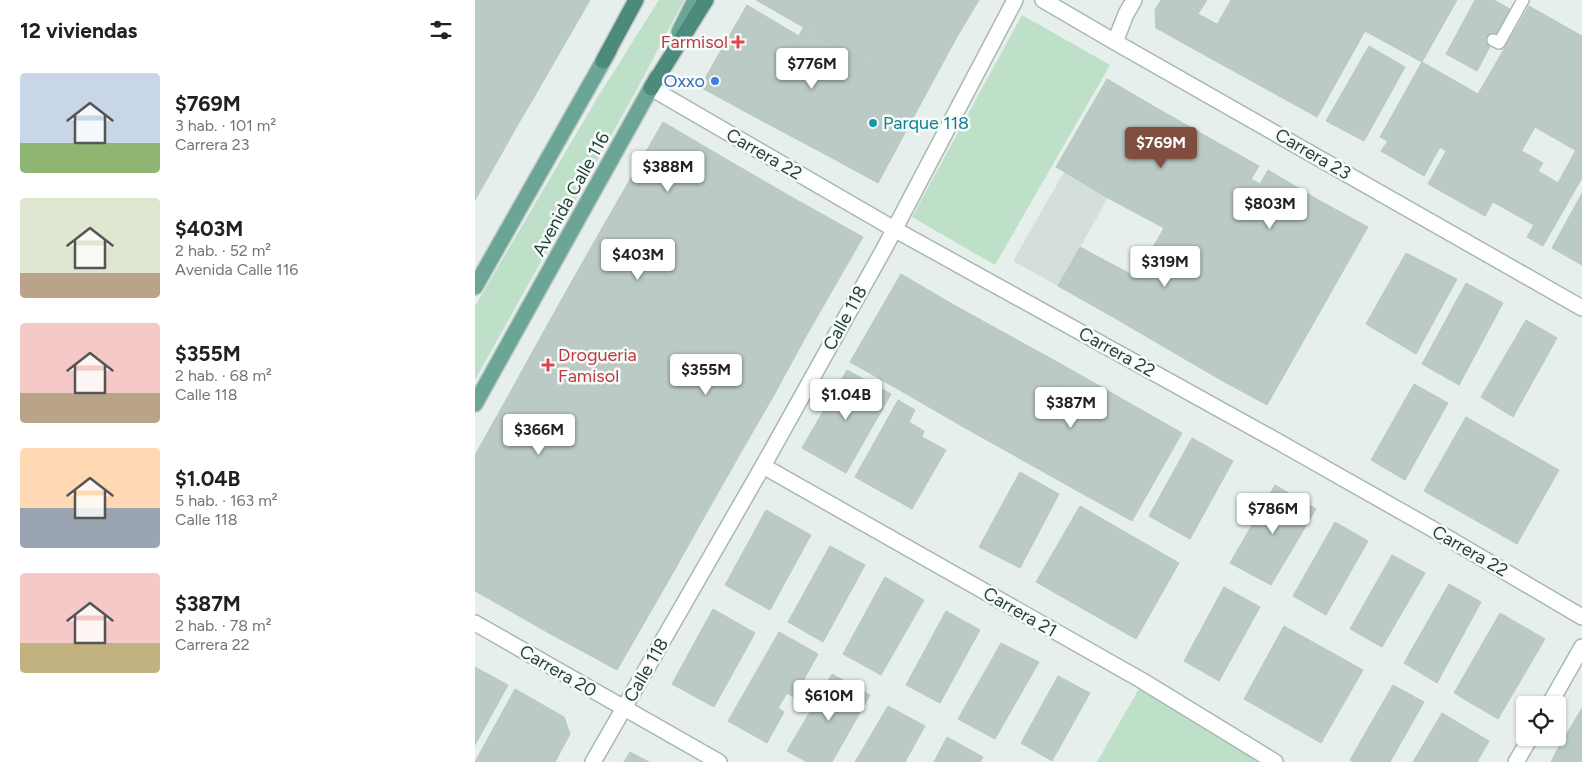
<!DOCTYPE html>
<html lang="es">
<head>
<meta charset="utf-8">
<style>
	:root { --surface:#fff; --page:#f2f2f2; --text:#202124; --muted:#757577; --accent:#7f4e3f }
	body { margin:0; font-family:Figtree,sans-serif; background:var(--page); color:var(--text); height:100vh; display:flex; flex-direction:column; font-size:19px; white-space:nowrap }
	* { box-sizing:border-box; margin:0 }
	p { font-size:16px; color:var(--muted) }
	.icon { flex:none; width:28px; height:28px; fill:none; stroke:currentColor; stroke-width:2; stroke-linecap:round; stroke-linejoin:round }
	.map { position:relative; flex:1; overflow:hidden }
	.panel { display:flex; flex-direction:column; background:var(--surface); width:475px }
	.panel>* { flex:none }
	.controls { position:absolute; left:1041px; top:696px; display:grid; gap:10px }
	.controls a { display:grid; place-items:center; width:50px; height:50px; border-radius:5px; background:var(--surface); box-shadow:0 1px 4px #0004; font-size:25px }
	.price { position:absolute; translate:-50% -42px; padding:0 11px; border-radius:5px; background:#fff; color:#222; font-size:16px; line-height:32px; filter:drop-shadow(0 1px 2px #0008) }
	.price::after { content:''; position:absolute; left:50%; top:30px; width:15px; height:11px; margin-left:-8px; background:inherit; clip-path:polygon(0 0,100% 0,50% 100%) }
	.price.current { background:var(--accent); color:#fff }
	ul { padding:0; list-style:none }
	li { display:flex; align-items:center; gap:15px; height:125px; padding:0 20px }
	li span { display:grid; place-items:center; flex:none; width:140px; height:100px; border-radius:5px; color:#555 }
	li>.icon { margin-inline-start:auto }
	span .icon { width:60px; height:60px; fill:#fffc; stroke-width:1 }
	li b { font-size:21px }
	h2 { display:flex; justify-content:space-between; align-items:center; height:60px; padding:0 20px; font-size:21px }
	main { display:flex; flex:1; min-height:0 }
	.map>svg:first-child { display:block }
	.built { fill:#d4dfda }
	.green { fill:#bfe0c8 }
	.building { fill:#bbcac4; stroke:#b8c9c2 }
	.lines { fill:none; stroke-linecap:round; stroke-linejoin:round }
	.service-casing { stroke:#a8b8b2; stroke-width:14 }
	.minor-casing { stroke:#a8b8b2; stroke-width:18 }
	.tertiary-casing { stroke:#a8b8b2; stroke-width:18 }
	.primary-casing { stroke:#c2cac8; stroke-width:18 }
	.trunk-casing { stroke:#c2cac8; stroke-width:18 }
	.service { stroke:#fff; stroke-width:11 }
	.minor { stroke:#fff; stroke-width:15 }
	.tertiary { stroke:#fff; stroke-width:15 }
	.primary { stroke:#6aa596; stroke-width:15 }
	.trunk { stroke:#4c8a7c; stroke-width:15 }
	.health-dot { fill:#e0444e; stroke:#f7fbf9; stroke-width:2 }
	.shop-dot { fill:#3f7fe0; stroke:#f7fbf9; stroke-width:2 }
	.culture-dot { fill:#0f9aa8; stroke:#f7fbf9; stroke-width:2 }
	.labels { text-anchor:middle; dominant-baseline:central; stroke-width:5; stroke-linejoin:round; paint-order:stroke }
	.health-label { font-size:18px; fill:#be3a42; stroke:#f7fbf9; text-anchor:end }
	.shop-label { font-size:18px; fill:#366cbe; stroke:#f7fbf9; text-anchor:end }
	.culture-label { font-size:18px; fill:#0d838f; stroke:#f7fbf9; text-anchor:start }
	.street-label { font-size:18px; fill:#24423a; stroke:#f7fbf9 }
</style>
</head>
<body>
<main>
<section class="panel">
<h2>12 viviendas<svg class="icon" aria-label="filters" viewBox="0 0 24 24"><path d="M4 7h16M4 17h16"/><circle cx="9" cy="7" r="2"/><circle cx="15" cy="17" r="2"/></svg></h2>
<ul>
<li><span style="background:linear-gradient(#c9d6e8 70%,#8fb573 0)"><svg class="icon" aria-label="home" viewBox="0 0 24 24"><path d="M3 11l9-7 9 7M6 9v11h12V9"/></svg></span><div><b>$769M</b><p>3 hab. · 101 m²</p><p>Carrera 23</p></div></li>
<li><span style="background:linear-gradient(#dfe7d0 75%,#b9a48a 0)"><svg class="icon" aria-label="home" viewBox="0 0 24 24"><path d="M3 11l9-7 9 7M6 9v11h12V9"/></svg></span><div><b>$403M</b><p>2 hab. · 52 m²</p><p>Avenida Calle 116</p></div></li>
<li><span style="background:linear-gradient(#f6c9c9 70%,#b9a48a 0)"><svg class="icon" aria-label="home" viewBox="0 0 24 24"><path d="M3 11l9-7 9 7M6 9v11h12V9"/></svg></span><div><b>$355M</b><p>2 hab. · 68 m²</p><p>Calle 118</p></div></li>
<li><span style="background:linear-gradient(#ffd9b3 60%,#9aa5b1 0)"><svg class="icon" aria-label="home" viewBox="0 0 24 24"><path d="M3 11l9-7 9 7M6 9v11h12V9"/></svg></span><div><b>$1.04B</b><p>5 hab. · 163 m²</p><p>Calle 118</p></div></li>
<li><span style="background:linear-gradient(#f6c9c9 70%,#c2b280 0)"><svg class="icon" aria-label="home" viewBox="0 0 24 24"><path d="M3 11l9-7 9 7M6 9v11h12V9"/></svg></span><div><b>$387M</b><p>2 hab. · 78 m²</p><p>Carrera 22</p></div></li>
</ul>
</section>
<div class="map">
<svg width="1107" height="762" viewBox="0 0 1107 762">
	<rect width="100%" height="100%" fill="#e6efeb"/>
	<!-- built -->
	<polygon class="built" points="589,172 633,198 583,286 538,261"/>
	<!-- green -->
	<g class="green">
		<polygon points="184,0 209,0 160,93 0,380 0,306 121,100"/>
		<polygon points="547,15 635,65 520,265 437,217"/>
		<polygon points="665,687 789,762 622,762"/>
	</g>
	<!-- building -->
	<g class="building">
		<polygon points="0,0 11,0 89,45 58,99 0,65"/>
		<polygon points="11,0 115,0 89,45"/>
		<polygon points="281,0 389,0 363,47"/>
		<polygon points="389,0 420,0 483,35 451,94 363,47"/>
		<polygon points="420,0 504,0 483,35"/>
		<polygon points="686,0 732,0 723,14 742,24 726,53 681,28 680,10"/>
		<polygon points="756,0 836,0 890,31 842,117 726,53"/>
		<polygon points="836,0 907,0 890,31"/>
		<polygon points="907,0 982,0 947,62 890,31"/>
		<polygon points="1000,0 1019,0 1035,9 1002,71 971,54"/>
		<polygon points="272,5 324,36 280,117 225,87"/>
		<polygon points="1054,6 1107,36 1107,47 1060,127 1003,94"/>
		<polygon points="328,28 393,64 346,152 280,117"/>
		<polygon points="894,46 930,67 889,141 851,121"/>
		<polygon points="1107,47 1107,154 1060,127"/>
		<polygon points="947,62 1003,94 971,151 965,147 949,176 906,151 913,141 905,137"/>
		<polygon points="393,64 451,94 403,183 346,152"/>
		<polygon points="0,65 58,99 42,126 0,101"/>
		<polygon points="632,79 685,110 633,198 581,167"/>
		<polygon points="1003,94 1060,127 1010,216 953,184"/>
		<polygon points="0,101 42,126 27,153 0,137"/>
		<polygon points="685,110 738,140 689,228 633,198"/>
		<polygon points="188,122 256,162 199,263 130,223"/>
		<polygon points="0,137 27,153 0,200"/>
		<polygon points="738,140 784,166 776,179 785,184 742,258 689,228"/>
		<polygon points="1101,150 1107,154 1107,178 1068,246 1052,237 1059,225 1018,202 1047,151 1068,163 1063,171 1083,183"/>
		<polygon points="256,162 320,199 263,300 199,263"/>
		<polygon points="793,170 847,202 797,290 742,258"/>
		<polygon points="1107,193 1107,265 1077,248"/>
		<polygon points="320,199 388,237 330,338 263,300"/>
		<polygon points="847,202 893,227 792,405 746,380"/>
		<polygon points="130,223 229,281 197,338 97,281"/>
		<polygon points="689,228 742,258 691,348 638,317"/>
		<polygon points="605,247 661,277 638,317 583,286"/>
		<polygon points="931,253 982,279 941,354 891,324"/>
		<polygon points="742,258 797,290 746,380 691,348"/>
		<polygon points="426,274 479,305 428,392 375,362"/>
		<polygon points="97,281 197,338 163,396 64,340"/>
		<polygon points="229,281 330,338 299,395 197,338"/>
		<polygon points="991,283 1028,303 984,385 947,364"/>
		<polygon points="479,305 535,336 485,425 428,392"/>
		<polygon points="1051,320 1082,338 1038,417 1006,397"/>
		<polygon points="535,336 593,368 542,457 485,425"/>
		<polygon points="197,338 299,395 265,454 163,396"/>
		<polygon points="64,340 163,396 130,455 32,398"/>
		<polygon points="593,368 649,400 599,489 542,457"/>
		<polygon points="372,370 416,394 371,473 327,448"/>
		<polygon points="939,384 973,403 930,480 896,460"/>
		<polygon points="163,396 265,454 232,512 130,455"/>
		<polygon points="32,398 130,455 97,514 0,461 0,455"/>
		<polygon points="423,400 440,410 434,422 449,431 447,437 471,450 437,509 380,477"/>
		<polygon points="649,400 707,433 657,521 599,489"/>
		<polygon points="991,417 1084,470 1042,544 949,491"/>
		<polygon points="717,438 758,461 715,539 674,516"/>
		<polygon points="130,455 232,512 199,571 97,514"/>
		<polygon points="0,461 65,497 9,596 0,591"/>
		<polygon points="545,472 584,494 545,568 504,547"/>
		<polygon points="800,485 841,509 796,585 755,563"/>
		<polygon points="65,497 129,532 72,632 9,596"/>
		<polygon points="605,506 704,563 661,639 561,582"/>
		<polygon points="291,510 336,535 295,610 250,585"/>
		<polygon points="860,522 893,541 851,615 818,596"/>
		<polygon points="129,532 199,571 142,670 72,632"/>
		<polygon points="355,546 390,565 348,642 313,622"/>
		<polygon points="917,555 950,573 907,647 875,629"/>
		<polygon points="410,577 449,600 406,675 368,654"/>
		<polygon points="974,584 1006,602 962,683 929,663"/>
		<polygon points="749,587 785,607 744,681 709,661"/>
		<polygon points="238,609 280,633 239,707 197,684"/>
		<polygon points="471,611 505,630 465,703 431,685"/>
		<polygon points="1025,613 1070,639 1023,719 979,693"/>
		<polygon points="809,626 888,670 846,743 769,699"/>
		<polygon points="304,632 343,654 319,697 312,693 303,708 309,712 292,743 253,721"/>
		<polygon points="526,643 564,662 520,739 483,719"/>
		<polygon points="0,667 33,685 0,745"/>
		<polygon points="357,674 395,695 357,762 332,762 312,751"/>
		<polygon points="583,676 615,693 577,761 546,743"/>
		<polygon points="918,685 949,702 915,762 878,762 875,760"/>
		<polygon points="40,689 89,717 95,734 80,762 0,762"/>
		<polygon points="413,706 450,726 430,762 380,762"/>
		<polygon points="1107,708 1107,762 1076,762 1082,750"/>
		<polygon points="967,713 1014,741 1002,762 938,762"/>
		<polygon points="472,737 508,757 505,762 459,762"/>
		<polygon points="155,752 174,762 149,762"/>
	</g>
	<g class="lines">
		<defs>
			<polyline id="service" points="1018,40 1024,43 1048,0"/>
			<g id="minor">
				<polyline points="568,0 640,42 1107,308"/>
				<polyline points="640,42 651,14 659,0"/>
				<polyline points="176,88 419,229 802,441 961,531 1107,617"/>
				<polyline points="288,466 666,680 800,762"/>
				<polyline points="0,623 244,762"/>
				<polyline points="118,762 288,466 409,249 540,0"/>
			</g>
			<g id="tertiary">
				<polyline points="1074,705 1107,647"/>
				<polyline points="1041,762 1055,738"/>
			</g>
			<g id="primary">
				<polyline points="204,32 220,0"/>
				<polyline points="0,287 134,51"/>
				<polyline points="0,404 182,77"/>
			</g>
			<g id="trunk">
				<polyline points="128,61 161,0"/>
				<polyline points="176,88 231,0"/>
			</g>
		</defs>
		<!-- service casing -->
		<use href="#service" class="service-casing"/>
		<!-- minor casing -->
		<use href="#minor" class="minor-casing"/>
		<!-- tertiary casing -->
		<use href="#tertiary" class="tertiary-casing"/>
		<!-- primary casing -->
		<use href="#primary" class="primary-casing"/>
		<!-- trunk casing -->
		<use href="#trunk" class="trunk-casing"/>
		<!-- service -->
		<use href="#service" class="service"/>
		<!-- minor -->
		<use href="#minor" class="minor"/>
		<!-- tertiary -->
		<use href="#tertiary" class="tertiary"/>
		<!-- primary -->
		<use href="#primary" class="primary"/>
		<!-- trunk -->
		<use href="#trunk" class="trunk"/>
	</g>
	<!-- markers -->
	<g class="health-dot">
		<path d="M260.5 34.5h5v5h5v5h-5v5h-5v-5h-5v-5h5z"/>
		<path d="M70.5 357.5h5v5h5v5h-5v5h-5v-5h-5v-5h5z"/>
	</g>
	<circle class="shop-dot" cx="240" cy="81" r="5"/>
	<circle class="culture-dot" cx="398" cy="123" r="5"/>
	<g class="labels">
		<!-- health labels -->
		<g class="health-label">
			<text x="253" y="42">Farmisol</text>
			<text x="83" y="355" text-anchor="start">Drogueria<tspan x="83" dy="21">Famisol</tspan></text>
		</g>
		<!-- shop labels -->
		<g class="shop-label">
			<text x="230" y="81">Oxxo</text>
		</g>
		<!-- culture labels -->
		<g class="culture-label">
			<text x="408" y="123">Parque 118</text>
		</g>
		<!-- street labels -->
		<g class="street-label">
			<text transform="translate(289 154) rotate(30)">Carrera 22</text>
			<text transform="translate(838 154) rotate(30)">Carrera 23</text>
			<text transform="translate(96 194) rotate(-61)">Avenida Calle 116</text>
			<text transform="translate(370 318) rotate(-61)">Calle 118</text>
			<text transform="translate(642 352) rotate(29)">Carrera 22</text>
			<text transform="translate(995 551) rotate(30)">Carrera 22</text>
			<text transform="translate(545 612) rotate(30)">Carrera 21</text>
			<text transform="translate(171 670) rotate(-60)">Calle 118</text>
			<text transform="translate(83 671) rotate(30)">Carrera 20</text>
		</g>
	</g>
</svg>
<div class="controls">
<a><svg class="icon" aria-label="locate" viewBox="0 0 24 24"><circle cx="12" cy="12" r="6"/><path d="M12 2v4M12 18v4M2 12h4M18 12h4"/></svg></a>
</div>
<b class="price" style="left:337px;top:90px">$776M</b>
<b class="price current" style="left:686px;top:169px">$769M</b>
<b class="price" style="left:193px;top:193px">$388M</b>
<b class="price" style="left:795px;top:230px">$803M</b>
<b class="price" style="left:163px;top:281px">$403M</b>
<b class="price" style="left:690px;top:288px">$319M</b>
<b class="price" style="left:231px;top:396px">$355M</b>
<b class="price" style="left:371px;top:421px">$1.04B</b>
<b class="price" style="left:596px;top:429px">$387M</b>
<b class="price" style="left:64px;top:456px">$366M</b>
<b class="price" style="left:798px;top:535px">$786M</b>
<b class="price" style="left:354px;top:722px">$610M</b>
</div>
</main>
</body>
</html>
